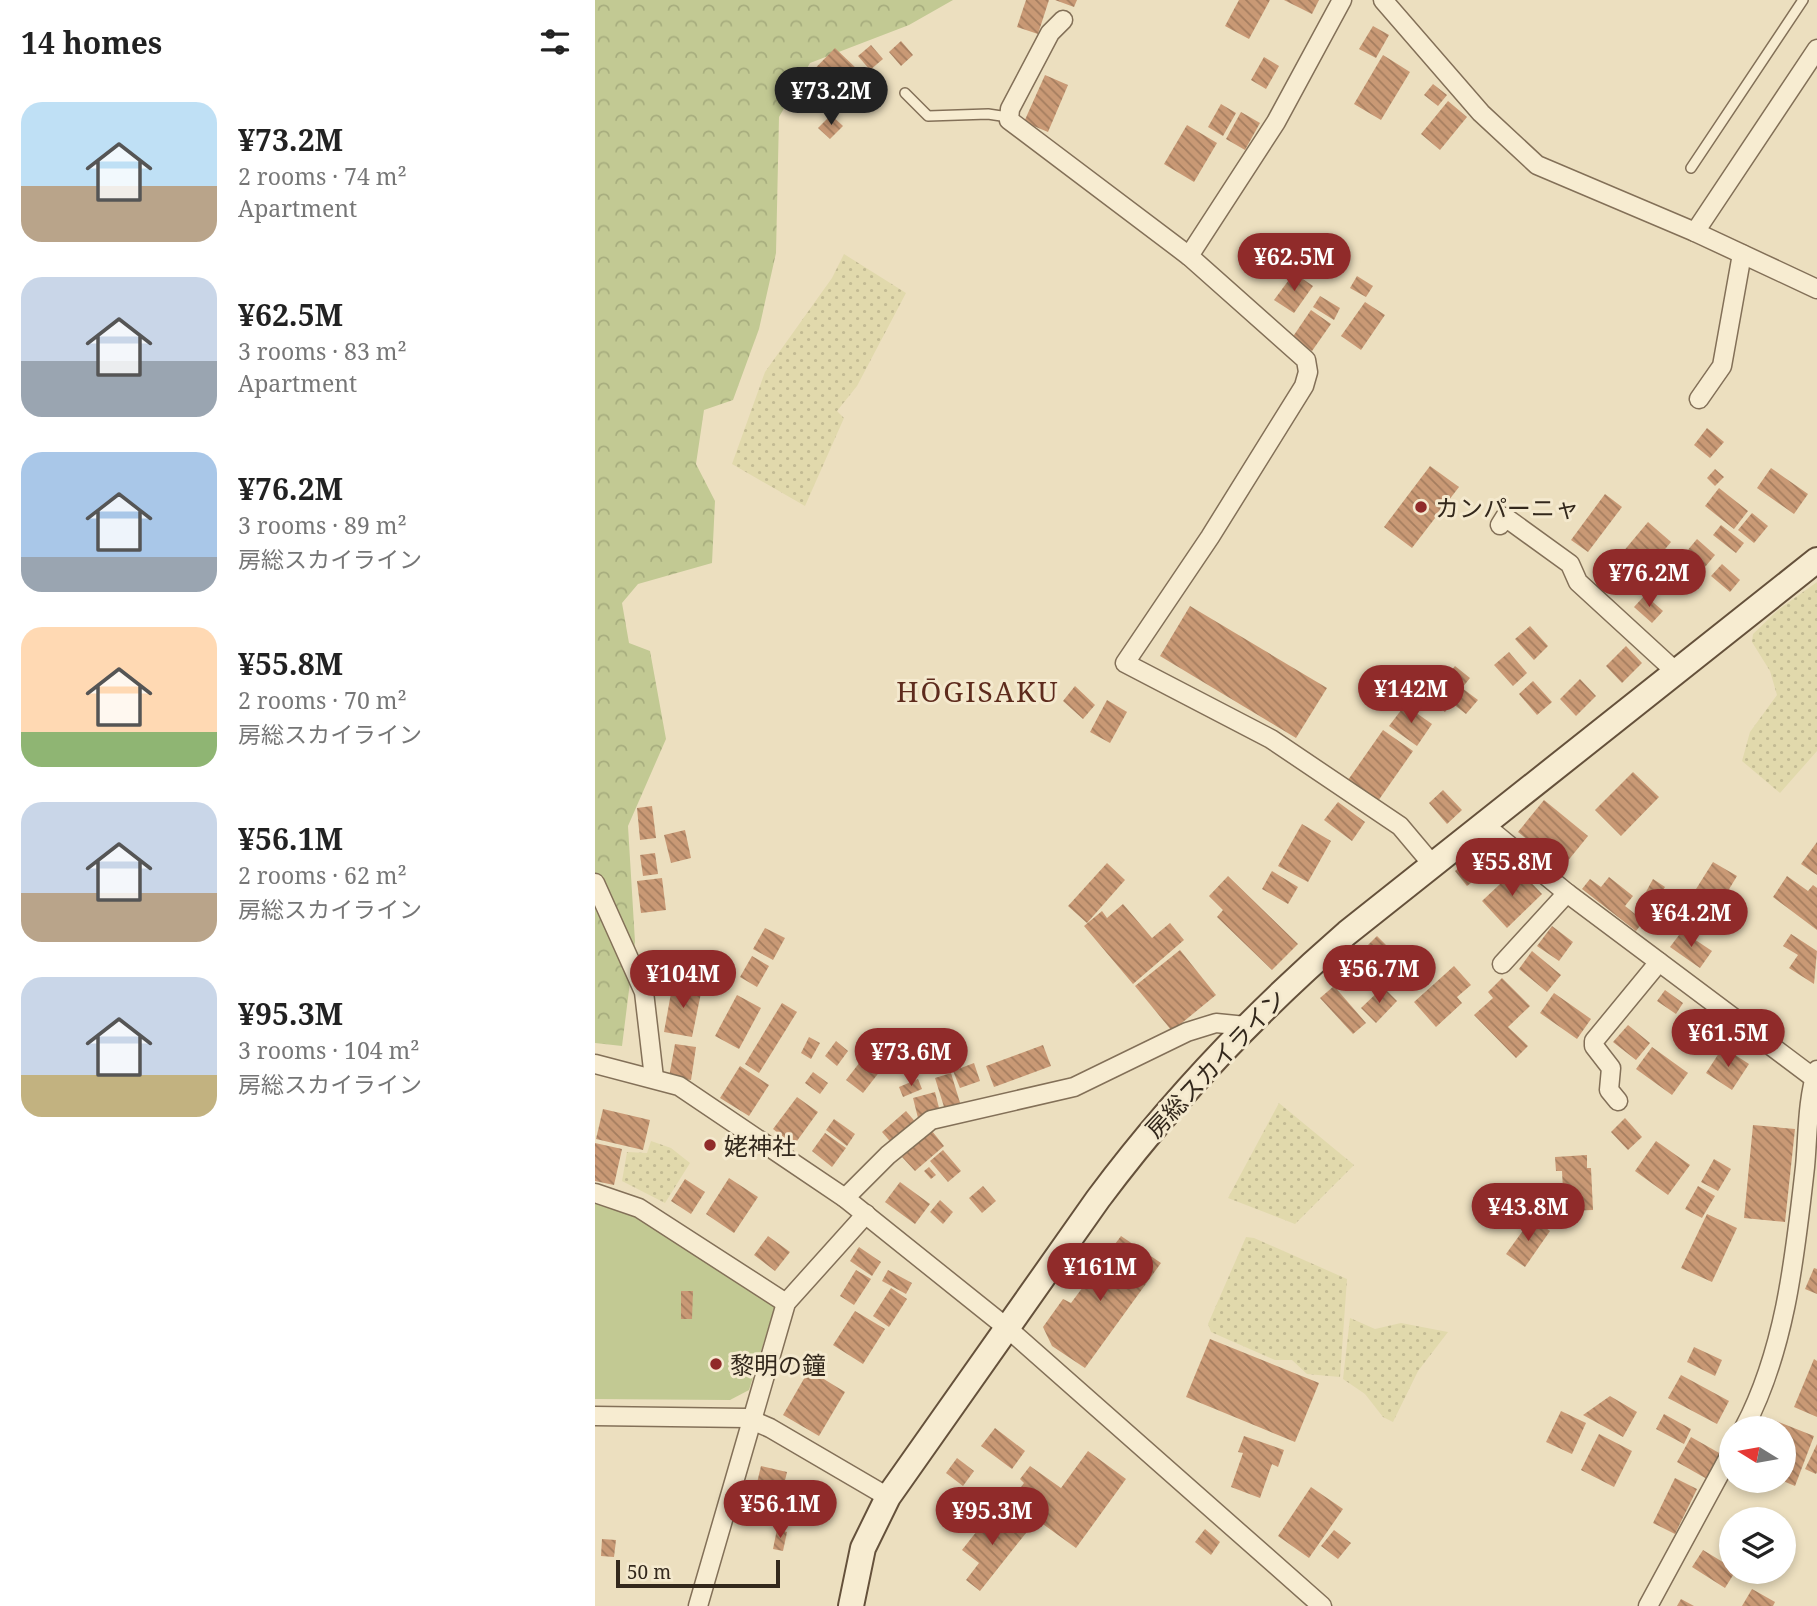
<!DOCTYPE html>
<html lang="en">
<head>
<meta charset="utf-8">
<style>
	:root { --surface:#fff; --page:#f6f6f6; --text:#222; --muted:#767676; --accent:#902b2a }
	body { margin:0; font-family:"Noto Serif","Noto Sans JP",serif; background:var(--page); color:var(--text); height:100vh; display:flex; flex-direction:column; font-size:26px; white-space:nowrap }
	* { box-sizing:border-box; margin:0 }
	p { font-size:23px; color:var(--muted) }
	.icon { flex:none; width:38px; height:38px; fill:none; stroke:currentColor; stroke-width:2; stroke-linecap:round; stroke-linejoin:round }
	.map { position:relative; flex:1; overflow:hidden }
	.panel { display:flex; flex-direction:column; background:var(--surface); width:595px }
	.panel>* { flex:none }
	.needle { width:46px; rotate:281deg }
	.controls { position:absolute; left:1124px; top:1416px; display:grid; gap:14px }
	.controls a { display:grid; place-items:center; width:77px; height:77px; border-radius:50%; background:var(--surface); box-shadow:0 4px 10px #0003; font-size:35px }
	.scale { position:absolute; left:21px; bottom:18px; width:164px; box-sizing:border-box; padding-left:7px; border:4px solid #33281c; border-top:0; font-size:19px; line-height:24px; white-space:nowrap; color:#33281c; -webkit-text-stroke:5px #f4e9ce; paint-order:stroke }
	.price { position:absolute; translate:-50% -60px; padding:0 16px; border-radius:24px; background:var(--accent); color:#fff; font-size:23px; line-height:46px; filter:drop-shadow(0 2px 4px #0008) }
	.price::after { content:''; position:absolute; left:50%; top:42px; width:21px; height:16px; margin-left:-10px; background:inherit; clip-path:polygon(0 0,100% 0,50% 100%) }
	.price.on { background:#222; color:#fff }
	ul { padding:0; list-style:none }
	li { display:flex; align-items:center; gap:21px; height:175px; padding:0 21px }
	li span { display:grid; place-items:center; flex:none; width:196px; height:140px; border-radius:21px; color:#555 }
	li>.icon { margin-inline-start:auto }
	span .icon { width:84px; height:84px; fill:#fffc; stroke-width:1 }
	li b { font-size:30px }
	h2 { display:flex; justify-content:space-between; align-items:center; height:84px; padding:0 21px; font-size:30px }
	main { display:flex; flex:1; min-height:0 }
	.map>svg:first-child { display:block }
	.farmland { fill:url(#farmland-dots) }
	.forest { fill:url(#forest-crowns) }
	.park { fill:#c2c993 }
	.building { fill:url(#building-back-hatch) }
	.lines { fill:none; stroke-linecap:round; stroke-linejoin:round }
	.service-casing { stroke:#837058; stroke-width:12 }
	.minor-casing { stroke:#837058; stroke-width:21 }
	.secondary-casing { stroke:#65513b; stroke-width:28 }
	.service { stroke:#f7ecd1; stroke-width:9 }
	.minor { stroke:#f7ecd1; stroke-width:18 }
	.secondary { stroke:#f7ecd1; stroke-width:24 }
	.poi-dot { fill:#902b2a; stroke:#f4e9ce; stroke-width:2.5 }
	.labels { text-anchor:middle; dominant-baseline:central; stroke-width:6; stroke-linejoin:round; paint-order:stroke }
	.poi-label { font-size:24px; fill:#33281c; stroke:#f4e9ce; text-anchor:start }
	.street-label { font-size:24px; fill:#33281c; stroke:#f4e9ce }
	.quarter-label { font-size:28px; letter-spacing:2px; fill:#5e2b1d; stroke:#f4e9ce }
</style>
</head>
<body>
<main>
<section class="panel">
<h2>14 homes<svg class="icon" aria-label="filters" viewBox="0 0 24 24"><path d="M4 7h16M4 17h16"/><circle cx="9" cy="7" r="2"/><circle cx="15" cy="17" r="2"/></svg></h2>
<ul>
<li><span style="background:linear-gradient(#bfe0f5 60%,#b9a48a 0)"><svg class="icon" aria-label="home" viewBox="0 0 24 24"><path d="M3 11l9-7 9 7M6 9v11h12V9"/></svg></span><div><b>¥73.2M</b><p>2 rooms · 74 m²</p><p>Apartment</p></div></li>
<li><span style="background:linear-gradient(#c9d6e8 60%,#9aa5b1 0)"><svg class="icon" aria-label="home" viewBox="0 0 24 24"><path d="M3 11l9-7 9 7M6 9v11h12V9"/></svg></span><div><b>¥62.5M</b><p>3 rooms · 83 m²</p><p>Apartment</p></div></li>
<li><span style="background:linear-gradient(#a9c7e8 75%,#9aa5b1 0)"><svg class="icon" aria-label="home" viewBox="0 0 24 24"><path d="M3 11l9-7 9 7M6 9v11h12V9"/></svg></span><div><b>¥76.2M</b><p>3 rooms · 89 m²</p><p>房総スカイライン</p></div></li>
<li><span style="background:linear-gradient(#ffd9b3 75%,#8fb573 0)"><svg class="icon" aria-label="home" viewBox="0 0 24 24"><path d="M3 11l9-7 9 7M6 9v11h12V9"/></svg></span><div><b>¥55.8M</b><p>2 rooms · 70 m²</p><p>房総スカイライン</p></div></li>
<li><span style="background:linear-gradient(#c9d6e8 65%,#b9a48a 0)"><svg class="icon" aria-label="home" viewBox="0 0 24 24"><path d="M3 11l9-7 9 7M6 9v11h12V9"/></svg></span><div><b>¥56.1M</b><p>2 rooms · 62 m²</p><p>房総スカイライン</p></div></li>
<li><span style="background:linear-gradient(#c9d6e8 70%,#c2b280 0)"><svg class="icon" aria-label="home" viewBox="0 0 24 24"><path d="M3 11l9-7 9 7M6 9v11h12V9"/></svg></span><div><b>¥95.3M</b><p>3 rooms · 104 m²</p><p>房総スカイライン</p></div></li>
</ul>
</section>
<div class="map">
<svg width="1222" height="1606" viewBox="0 0 1222 1606">
	<defs>
		<pattern id="farmland-dots" width="8" height="8" patternUnits="userSpaceOnUse" patternTransform="scale(1.75)"><rect width="8" height="8" fill="#e1d9ac"/><path d="M2 2h.1M6 6h.1" fill="none" stroke="#c2ba93" stroke-width="1.8" stroke-linecap="round"/></pattern>
		<pattern id="forest-crowns" width="20" height="18" patternUnits="userSpaceOnUse" patternTransform="scale(1.75)"><rect width="20" height="18" fill="#c2c993"/><path d="M2 6a3 3 0 1 1 6 0M12 15a3 3 0 1 1 6 0" fill="none" stroke="#a7ad7e"/></pattern>
		<pattern id="building-back-hatch" width="6" height="6" patternUnits="userSpaceOnUse" patternTransform="scale(1.75)"><rect width="6" height="6" fill="#c99975"/><path d="M-1 5l2 2M0 0l6 6M5-1l2 2" fill="none" stroke="#a47d5f"/></pattern>
	</defs>
	<rect width="100%" height="100%" fill="#ecdfbf"/>
	<!-- farmland -->
	<g class="farmland">
		<polygon points="249,254 311,293 262,386 242,411 249,418 210,506 137,464 170,372 237,278"/>
		<polygon points="1222,582 1222,751 1185,793 1147,761 1155,732 1182,695 1175,671 1157,642 1158,634 1183,610"/>
		<polygon points="684,1103 759,1165 700,1224 633,1198"/>
		<polygon points="56,1141 76,1148 95,1163 70,1203 27,1181 32,1152 52,1153"/>
		<polygon points="651,1237 659,1238 752,1279 745,1377 712,1374 697,1360 680,1360 616,1332 613,1324"/>
		<polygon points="755,1318 780,1329 806,1323 853,1332 823,1371 798,1422 788,1417 770,1394 748,1379"/>
	</g>
	<!-- forest -->
	<polygon class="forest" points="0,0 358,0 314,25 215,63 184,117 181,253 164,329 138,400 109,410 101,464 120,501 117,563 43,584 27,603 34,643 55,651 71,739 33,826 40,942 27,1046 0,1043"/>
	<!-- park -->
	<polygon class="park" points="0,1203 39,1215 180,1306 154,1390 135,1400 0,1399"/>
	<!-- building -->
	<g class="building">
		<polygon points="431,0 454,0 443,34 422,27"/>
		<polygon points="460,0 482,0 479,7"/>
		<polygon points="644,0 675,0 654,39 630,26"/>
		<polygon points="689,0 724,0 717,14"/>
		<polygon points="778,26 794,35 781,58 764,49"/>
		<polygon points="306,41 318,55 306,66 294,52"/>
		<polygon points="276,45 288,59 275,70 263,56"/>
		<polygon points="240,48 263,70 224,110 201,88"/>
		<polygon points="788,55 815,72 786,120 759,104"/>
		<polygon points="669,57 684,66 671,89 656,80"/>
		<polygon points="450,75 473,85 453,132 429,122"/>
		<polygon points="838,84 852,95 843,106 829,95"/>
		<polygon points="853,101 872,117 845,150 826,134"/>
		<polygon points="626,104 641,113 628,136 613,127"/>
		<polygon points="646,112 665,123 650,150 631,139"/>
		<polygon points="236,115 248,126 235,139 223,128"/>
		<polygon points="592,125 622,143 599,182 569,164"/>
		<polygon points="699,273 718,286 699,313 679,300"/>
		<polygon points="762,276 778,286 771,297 755,288"/>
		<polygon points="725,296 745,308 739,320 718,307"/>
		<polygon points="770,302 790,315 766,350 746,336"/>
		<polygon points="716,310 736,324 717,351 697,338"/>
		<polygon points="1112,428 1129,442 1115,458 1099,445"/>
		<polygon points="835,466 864,487 817,548 789,527"/>
		<polygon points="1176,468 1213,494 1199,514 1162,488"/>
		<polygon points="1120,469 1129,477 1120,486 1112,478"/>
		<polygon points="1124,488 1153,511 1139,529 1110,506"/>
		<polygon points="1010,494 1027,507 993,552 976,540"/>
		<polygon points="1157,513 1173,526 1159,543 1143,530"/>
		<polygon points="1053,522 1076,542 1040,585 1017,565"/>
		<polygon points="1126,525 1149,543 1141,553 1118,535"/>
		<polygon points="1102,539 1120,555 1110,567 1092,551"/>
		<polygon points="1127,564 1145,580 1135,592 1116,576"/>
		<polygon points="1050,595 1068,611 1057,623 1039,607"/>
		<polygon points="595,606 732,688 701,738 565,656"/>
		<polygon points="935,626 953,646 939,660 920,639"/>
		<polygon points="1031,646 1047,663 1027,683 1011,666"/>
		<polygon points="914,652 932,673 918,686 899,665"/>
		<polygon points="860,666 875,678 867,688 883,700 871,714 857,703 850,712 834,699"/>
		<polygon points="814,669 835,683 825,698 804,685"/>
		<polygon points="985,679 1001,696 981,716 965,699"/>
		<polygon points="938,681 957,702 942,715 924,694"/>
		<polygon points="480,686 500,705 488,719 468,701"/>
		<polygon points="512,700 532,712 515,743 495,732"/>
		<polygon points="810,705 837,724 822,746 794,726"/>
		<polygon points="788,730 818,751 783,801 753,780"/>
		<polygon points="1038,772 1064,797 1026,836 1000,810"/>
		<polygon points="848,790 867,810 852,824 834,803"/>
		<polygon points="949,800 993,836 967,868 923,832"/>
		<polygon points="743,802 770,822 757,841 729,820"/>
		<polygon points="57,806 61,838 45,840 42,808"/>
		<polygon points="707,824 736,841 713,882 683,866"/>
		<polygon points="90,830 96,858 76,863 69,835"/>
		<polygon points="1222,842 1222,875 1206,864"/>
		<polygon points="887,850 899,865 872,886 860,871"/>
		<polygon points="60,853 63,874 48,876 45,855"/>
		<polygon points="1118,862 1142,876 1121,911 1096,897"/>
		<polygon points="512,863 530,880 492,923 473,906"/>
		<polygon points="922,868 947,894 912,928 887,901"/>
		<polygon points="677,871 703,887 693,904 667,889"/>
		<polygon points="633,876 703,944 677,970 622,917 628,910 614,896"/>
		<polygon points="1192,876 1213,891 1218,885 1222,888 1222,930 1178,897"/>
		<polygon points="1014,877 1038,896 1030,906 1049,921 1041,931 987,889 995,879 1006,887"/>
		<polygon points="67,878 71,910 46,913 42,881"/>
		<polygon points="1058,879 1070,887 1058,907 1046,901"/>
		<polygon points="528,904 557,938 575,923 589,940 538,984 489,926 507,911 512,918"/>
		<polygon points="957,926 978,942 964,961 942,946"/>
		<polygon points="170,928 190,938 178,960 158,949"/>
		<polygon points="1087,931 1117,951 1105,968 1075,947"/>
		<polygon points="1196,934 1222,951 1219,984 1194,968 1203,955 1188,946"/>
		<polygon points="782,936 796,950 774,972 760,958"/>
		<polygon points="585,950 621,995 577,1031 540,986"/>
		<polygon points="937,951 966,975 952,992 924,969"/>
		<polygon points="157,956 174,966 162,987 145,977"/>
		<polygon points="79,961 97,963 94,982 77,979"/>
		<polygon points="859,966 876,985 862,997 867,1003 841,1027 819,1002"/>
		<polygon points="907,978 935,1006 913,1027 933,1046 921,1058 879,1015 898,998 893,992"/>
		<polygon points="78,982 107,988 97,1037 69,1032"/>
		<polygon points="739,986 771,1023 758,1034 725,998"/>
		<polygon points="788,987 802,1001 781,1023 766,1008"/>
		<polygon points="1070,990 1088,1003 1081,1014 1062,1001"/>
		<polygon points="959,993 996,1019 982,1039 945,1013"/>
		<polygon points="142,995 166,1008 144,1049 120,1036"/>
		<polygon points="187,1003 202,1012 164,1073 150,1064"/>
		<polygon points="1033,1025 1055,1043 1041,1060 1018,1042"/>
		<polygon points="214,1037 225,1043 216,1059 206,1053"/>
		<polygon points="241,1041 253,1051 242,1066 230,1056"/>
		<polygon points="80,1044 101,1047 96,1080 74,1077"/>
		<polygon points="448,1045 456,1066 399,1087 391,1066"/>
		<polygon points="1057,1047 1093,1073 1077,1095 1041,1069"/>
		<polygon points="1128,1047 1154,1064 1137,1090 1111,1073"/>
		<polygon points="272,1053 289,1066 268,1093 251,1080"/>
		<polygon points="379,1063 385,1081 365,1088 358,1071"/>
		<polygon points="145,1066 174,1085 154,1116 125,1098"/>
		<polygon points="218,1072 233,1083 225,1094 210,1083"/>
		<polygon points="356,1073 366,1106 350,1110 340,1078"/>
		<polygon points="323,1079 327,1089 308,1097 304,1087"/>
		<polygon points="340,1092 345,1112 323,1118 318,1098"/>
		<polygon points="202,1097 223,1112 199,1145 178,1129"/>
		<polygon points="8,1109 55,1120 48,1150 1,1139"/>
		<polygon points="311,1111 323,1125 299,1146 287,1132"/>
		<polygon points="1030,1118 1047,1137 1033,1150 1016,1132"/>
		<polygon points="239,1119 260,1134 252,1146 231,1130"/>
		<polygon points="1158,1125 1200,1129 1190,1222 1149,1218"/>
		<polygon points="337,1131 349,1146 320,1171 307,1157"/>
		<polygon points="230,1133 251,1148 237,1167 217,1151"/>
		<polygon points="1061,1141 1095,1165 1073,1195 1040,1171"/>
		<polygon points="0,1143 27,1149 19,1185 0,1181"/>
		<polygon points="348,1150 366,1171 353,1182 335,1161"/>
		<polygon points="992,1155 992,1168 996,1168 998,1210 969,1211 967,1171 961,1171 960,1157"/>
		<polygon points="1119,1159 1136,1169 1123,1191 1106,1182"/>
		<polygon points="334,1167 341,1175 336,1179 329,1171"/>
		<polygon points="134,1178 163,1197 139,1233 111,1214"/>
		<polygon points="90,1179 110,1192 96,1214 76,1201"/>
		<polygon points="305,1182 335,1204 320,1224 290,1202"/>
		<polygon points="388,1186 401,1201 387,1213 374,1198"/>
		<polygon points="1103,1186 1120,1196 1107,1218 1090,1209"/>
		<polygon points="345,1200 358,1212 348,1224 335,1212"/>
		<polygon points="1112,1214 1142,1228 1117,1282 1086,1268"/>
		<polygon points="937,1218 955,1231 930,1267 911,1254"/>
		<polygon points="173,1236 195,1252 180,1271 159,1255"/>
		<polygon points="526,1236 566,1263 490,1368 457,1346 448,1327 468,1299 476,1303"/>
		<polygon points="264,1247 286,1262 277,1276 255,1261"/>
		<polygon points="1219,1268 1222,1269 1222,1294 1210,1289"/>
		<polygon points="261,1270 276,1279 259,1305 245,1296"/>
		<polygon points="293,1270 317,1283 311,1294 287,1281"/>
		<polygon points="296,1288 312,1299 294,1327 278,1316"/>
		<polygon points="86,1291 98,1291 97,1319 86,1319"/>
		<polygon points="260,1311 290,1329 268,1364 238,1345"/>
		<polygon points="615,1339 724,1383 700,1442 591,1397"/>
		<polygon points="1099,1347 1127,1360 1120,1376 1092,1362"/>
		<polygon points="1219,1359 1222,1361 1222,1417 1199,1407"/>
		<polygon points="214,1370 250,1392 224,1436 188,1415"/>
		<polygon points="1086,1375 1134,1401 1122,1424 1073,1398"/>
		<polygon points="1015,1396 1042,1412 1028,1437 988,1415"/>
		<polygon points="966,1411 991,1423 977,1454 951,1442"/>
		<polygon points="1069,1414 1096,1429 1089,1444 1061,1429"/>
		<polygon points="1171,1417 1219,1436 1200,1486 1188,1481 1188,1428 1167,1428"/>
		<polygon points="400,1428 430,1451 417,1469 386,1446"/>
		<polygon points="1004,1434 1037,1451 1019,1487 986,1470"/>
		<polygon points="649,1436 689,1450 683,1467 677,1464 665,1498 636,1487 648,1453 643,1452"/>
		<polygon points="1096,1437 1126,1454 1112,1479 1082,1462"/>
		<polygon points="1222,1444 1222,1472 1221,1474 1210,1469"/>
		<polygon points="493,1451 531,1479 481,1548 416,1501 429,1483 425,1479 435,1466 466,1488"/>
		<polygon points="362,1458 379,1471 368,1486 351,1473"/>
		<polygon points="166,1466 192,1472 182,1514 156,1508"/>
		<polygon points="1080,1478 1102,1489 1080,1534 1058,1523"/>
		<polygon points="716,1487 748,1509 714,1558 683,1536"/>
		<polygon points="400,1508 431,1533 385,1591 371,1580 384,1563 367,1550"/>
		<polygon points="182,1529 192,1532 188,1551 178,1549"/>
		<polygon points="610,1529 625,1542 616,1555 600,1542"/>
		<polygon points="739,1530 756,1543 743,1559 726,1546"/>
		<polygon points="7,1539 21,1540 19,1557 6,1556"/>
		<polygon points="1108,1550 1136,1567 1136,1572 1140,1572 1130,1588 1097,1567"/>
		<polygon points="1157,1589 1180,1602 1178,1606 1147,1606"/>
		<polygon points="1086,1599 1099,1606 1082,1606"/>
	</g>
	<g class="lines">
		<defs>
			<g id="service">
				<polyline points="310,93 333,116 393,114 413,117"/>
				<polyline points="1096,168 1208,0"/>
			</g>
			<g id="minor">
				<polyline points="747,0 681,122 594,256 711,360 713,372 709,386 615,537 530,663 676,739 805,826 837,864"/>
				<polyline points="788,0 886,113 942,165 1100,232 1222,289"/>
				<polyline points="468,20 455,33 415,109 414,120 594,256"/>
				<polyline points="1100,232 1222,49"/>
				<polyline points="1104,399 1127,366 1147,254"/>
				<polyline points="905,525 910,517 975,564 983,582 1080,671"/>
				<polyline points="887,823 972,893 1219,1078"/>
				<polyline points="0,883 49,992 59,1078"/>
				<polyline points="907,964 972,893"/>
				<polyline points="0,1064 84,1086 250,1198 411,1327 727,1606"/>
				<polyline points="1023,1101 1014,1090 1016,1068 999,1046 999,1041 1064,962"/>
				<polyline points="0,1193 44,1208 191,1303"/>
				<polyline points="250,1198 293,1155 336,1120 479,1087 592,1032 621,1023 651,1026"/>
				<polyline points="0,1416 152,1418 175,1428 293,1497"/>
				<path d="M1149 1428C1191 1348 1200 1255 1210 1167 1213 1136 1212 1100 1222 1070"/>
				<polyline points="103,1606 191,1303 271,1214"/>
				<polyline points="1053,1606 1136,1453"/>
			</g>
			<path id="secondary" d="M256 1606 268 1548 293 1497 503 1199C576 1101 660 1013 752 933L1222 560"/>
		</defs>
		<!-- service casing -->
		<use href="#service" class="service-casing"/>
		<!-- minor casing -->
		<use href="#minor" class="minor-casing"/>
		<!-- secondary casing -->
		<use href="#secondary" class="secondary-casing"/>
		<!-- service -->
		<use href="#service" class="service"/>
		<!-- minor -->
		<use href="#minor" class="minor"/>
		<!-- secondary -->
		<use href="#secondary" class="secondary"/>
	</g>
	<!-- markers -->
	<g class="poi-dot">
		<circle cx="826" cy="507" r="7"/>
		<circle cx="115" cy="1145" r="7"/>
		<circle cx="121" cy="1364" r="7"/>
	</g>
	<g class="labels">
		<!-- poi labels -->
		<g class="poi-label">
			<text x="840" y="507">カンパーニャ</text>
			<text x="129" y="1145">姥神社</text>
			<text x="135" y="1364">黎明の鐘</text>
		</g>
		<!-- street labels -->
		<g class="street-label">
			<text transform="translate(620 1063) rotate(-47)">房総スカイライン</text>
		</g>
		<!-- quarter labels -->
		<g class="quarter-label">
			<text x="383" y="691">HŌGISAKU</text>
		</g>
	</g>
</svg>
<div class="controls">
<a><svg class="needle" viewBox="-14 -14 28 28"><path d="M0-13l5 13h-10z" fill="#e53935"/><path d="M0 13l5-13h-10z" fill="#767676"/></svg></a>
<a><svg class="icon" aria-label="layers" viewBox="0 0 24 24"><path d="M12 4l9 5-9 5-9-5zM3 14l9 5 9-5"/></svg></a>
</div>
<div class="scale">50 m</div>
<b class="price on" style="left:236px;top:127px">¥73.2M</b>
<b class="price" style="left:699px;top:293px">¥62.5M</b>
<b class="price" style="left:1054px;top:609px">¥76.2M</b>
<b class="price" style="left:816px;top:725px">¥142M</b>
<b class="price" style="left:917px;top:898px">¥55.8M</b>
<b class="price" style="left:1096px;top:949px">¥64.2M</b>
<b class="price" style="left:784px;top:1005px">¥56.7M</b>
<b class="price" style="left:88px;top:1010px">¥104M</b>
<b class="price" style="left:1133px;top:1069px">¥61.5M</b>
<b class="price" style="left:316px;top:1088px">¥73.6M</b>
<b class="price" style="left:933px;top:1243px">¥43.8M</b>
<b class="price" style="left:505px;top:1303px">¥161M</b>
<b class="price" style="left:185px;top:1540px">¥56.1M</b>
<b class="price" style="left:397px;top:1547px">¥95.3M</b>
</div>
</main>
</body>
</html>
